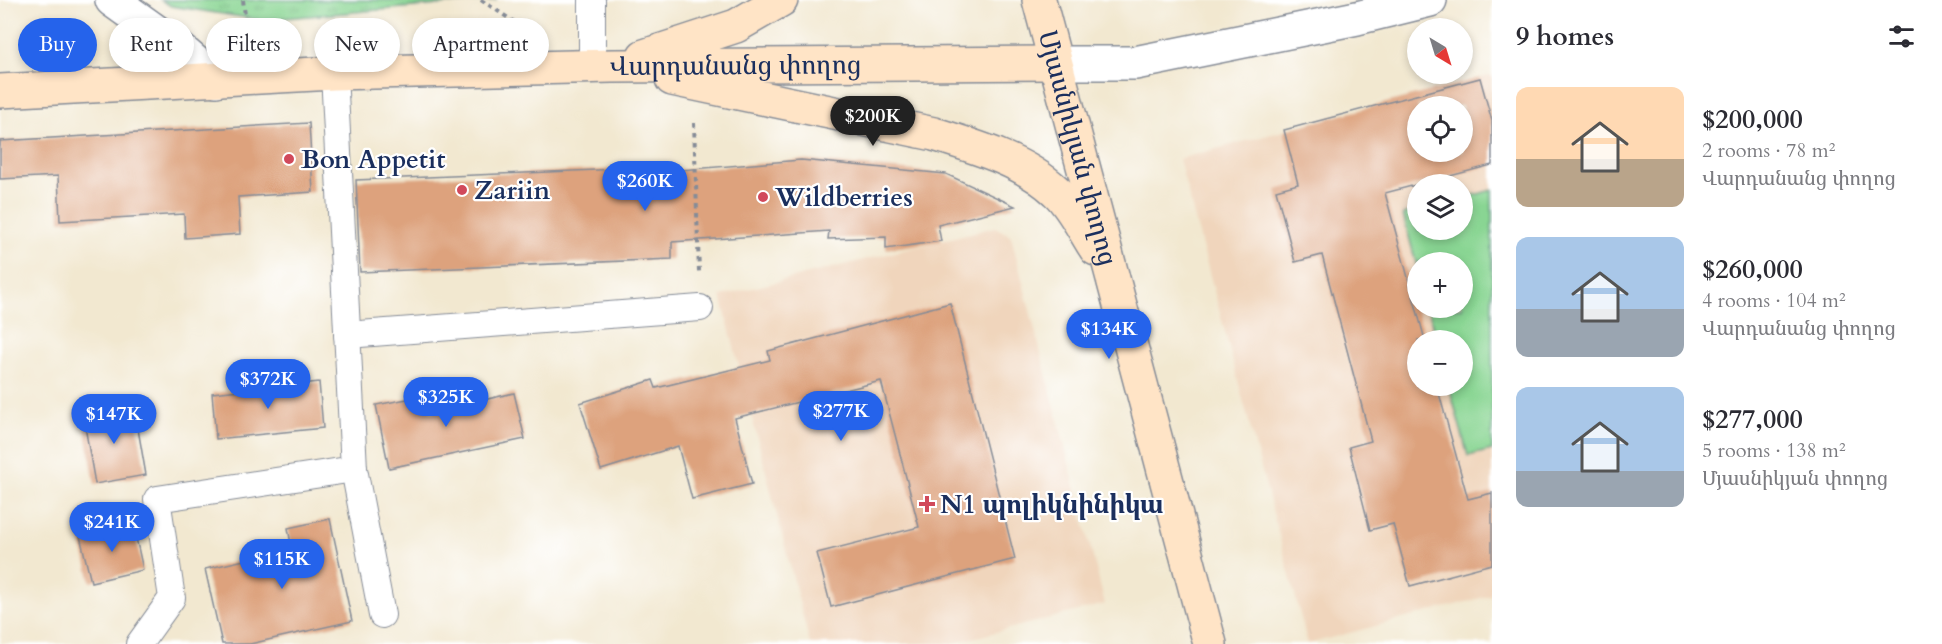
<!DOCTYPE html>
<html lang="en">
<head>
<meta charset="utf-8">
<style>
	:root { --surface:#fff; --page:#f7f7f7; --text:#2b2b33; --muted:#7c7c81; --accent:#2563eb }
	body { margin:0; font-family:Cardo,"Noto Serif Armenian",serif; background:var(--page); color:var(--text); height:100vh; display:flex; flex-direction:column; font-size:22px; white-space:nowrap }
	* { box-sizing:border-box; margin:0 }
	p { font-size:20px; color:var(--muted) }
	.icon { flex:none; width:33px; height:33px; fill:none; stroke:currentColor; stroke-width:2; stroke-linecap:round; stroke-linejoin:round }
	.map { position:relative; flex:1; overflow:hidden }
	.drawer { display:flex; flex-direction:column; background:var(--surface); width:450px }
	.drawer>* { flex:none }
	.top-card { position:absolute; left:18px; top:18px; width:570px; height:54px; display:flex; gap:12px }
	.needle { width:39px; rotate:142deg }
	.tools { position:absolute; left:1407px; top:18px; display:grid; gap:12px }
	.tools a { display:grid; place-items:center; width:66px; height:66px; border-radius:50%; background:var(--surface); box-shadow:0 3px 9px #0003; font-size:30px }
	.price { position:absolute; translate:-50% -51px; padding:0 14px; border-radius:21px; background:var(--accent); color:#fff; font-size:20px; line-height:39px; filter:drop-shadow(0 2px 3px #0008) }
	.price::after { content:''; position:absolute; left:50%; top:36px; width:18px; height:14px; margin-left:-9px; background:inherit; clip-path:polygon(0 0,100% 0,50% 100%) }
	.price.active { background:#222; color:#fff }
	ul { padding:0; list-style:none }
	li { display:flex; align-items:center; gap:18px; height:150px; padding:0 24px }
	li span { display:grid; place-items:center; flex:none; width:168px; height:120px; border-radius:12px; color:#555 }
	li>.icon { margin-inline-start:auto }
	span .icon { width:72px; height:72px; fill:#fffc; stroke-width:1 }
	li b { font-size:26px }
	h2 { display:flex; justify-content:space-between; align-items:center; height:72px; padding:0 24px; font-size:26px }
	.pill { padding:0 21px; border-radius:27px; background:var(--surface); box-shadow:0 3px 9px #0003; font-size:21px; line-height:54px }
	.pill.active { background:var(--accent); color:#fff }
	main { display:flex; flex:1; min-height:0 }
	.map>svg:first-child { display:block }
	.built { fill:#f0d5bc; fill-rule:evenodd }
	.grass { fill:url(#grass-tufts); stroke:#528278; stroke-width:1.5 }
	.pitch { fill:#89d593; stroke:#528278; stroke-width:1.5 }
	.building { fill:#dda27d; fill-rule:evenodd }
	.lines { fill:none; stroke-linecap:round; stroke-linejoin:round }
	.lane-casing { stroke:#868c97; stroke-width:28 }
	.street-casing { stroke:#868c97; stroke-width:36 }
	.secondary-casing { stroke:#868c97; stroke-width:36 }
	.path { stroke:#868c97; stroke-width:4; stroke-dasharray:4.5 4.5; stroke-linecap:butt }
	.lane { stroke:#fff; stroke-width:26 }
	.street { stroke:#fff; stroke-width:33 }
	.secondary { stroke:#ffe4c6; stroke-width:33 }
	.poi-dot { fill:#d1495b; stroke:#fff; stroke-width:2 }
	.labels { text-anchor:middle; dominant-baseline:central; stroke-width:4.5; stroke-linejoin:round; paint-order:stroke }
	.street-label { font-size:26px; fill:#1b2f5e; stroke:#fff }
	.poi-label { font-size:26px; font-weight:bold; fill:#1b2f5e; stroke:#fff; text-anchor:start }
</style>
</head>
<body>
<main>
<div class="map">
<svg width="1492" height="644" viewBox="0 0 1492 644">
	<defs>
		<pattern id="grass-tufts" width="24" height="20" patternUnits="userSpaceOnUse" patternTransform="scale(1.5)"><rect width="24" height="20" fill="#89d593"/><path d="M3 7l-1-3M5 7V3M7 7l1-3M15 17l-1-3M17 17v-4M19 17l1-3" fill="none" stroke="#76b781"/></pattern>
	</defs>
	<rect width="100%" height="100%" fill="#fff"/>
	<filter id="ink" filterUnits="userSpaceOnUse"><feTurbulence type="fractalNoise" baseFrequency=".0167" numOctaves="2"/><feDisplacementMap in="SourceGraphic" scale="12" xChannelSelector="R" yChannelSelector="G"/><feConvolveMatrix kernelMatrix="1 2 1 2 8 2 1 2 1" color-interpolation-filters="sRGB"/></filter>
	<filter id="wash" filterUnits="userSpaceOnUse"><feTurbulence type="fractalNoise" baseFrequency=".008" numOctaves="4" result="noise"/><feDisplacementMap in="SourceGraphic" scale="24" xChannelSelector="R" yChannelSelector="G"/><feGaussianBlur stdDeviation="1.35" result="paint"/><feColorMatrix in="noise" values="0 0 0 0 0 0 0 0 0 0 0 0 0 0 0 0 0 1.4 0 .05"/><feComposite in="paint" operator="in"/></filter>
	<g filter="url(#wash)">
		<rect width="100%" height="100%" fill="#f2e8d0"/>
		<!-- built -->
		<g class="built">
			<path d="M1492 75V595L1308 644 1179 159ZM1418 106H1462V152H1418ZM1418 184H1462V230H1418ZM1418 262H1462V308H1418ZM1418 340H1462V386H1418Z"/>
			<polygon points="995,227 1011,236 1105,604 950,644 810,644 721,296"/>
		</g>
		<!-- grass -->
		<polygon class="grass" points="161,0 497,0 261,20 171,6"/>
		<!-- pitch -->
		<polygon class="pitch" points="1492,190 1492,450 1468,456 1449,386 1462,386 1462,340 1437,340 1428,308 1462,308 1462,262 1418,262 1417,267 1403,214 1417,210 1418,230 1462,230 1463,198"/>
		<g id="blocks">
			<!-- building -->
			<g class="building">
				<path d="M1480 78 1492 121V165L1385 193 1425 340H1418V386H1437L1468 499 1492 493V564L1410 586 1393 524 1370 530 1349 447 1371 441 1322 255 1295 262 1276 190 1298 184 1284 130ZM1418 106H1462V152H1418Z"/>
				<polygon points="309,123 313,192 238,197 240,234 185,238 184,214 60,221 58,176 0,179 0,141"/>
				<polygon points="801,160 946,174 1015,206 938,225 941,241 886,249 886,237 828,239 829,231 672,242 672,259 360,272 356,180 669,167 669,171"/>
				<polygon points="950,303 1015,559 831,607 817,553 919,527 881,381 735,418 752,484 692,499 678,446 601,470 580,403 653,380 656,388 770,360 768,351"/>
				<polygon points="319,382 323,428 216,439 212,393"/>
				<polygon points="514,393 525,439 389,468 376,405 428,395 431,412"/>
				<polygon points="134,406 146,475 95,484 83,415"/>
				<polygon points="330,519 352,621 250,644 222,644 205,569 292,549 288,528"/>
				<polygon points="133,524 143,570 91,582 80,536"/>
			</g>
		</g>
	</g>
	<g filter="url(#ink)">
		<use href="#blocks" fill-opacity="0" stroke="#868c97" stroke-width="1.5"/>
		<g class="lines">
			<defs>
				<g id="lane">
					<polyline points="592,0 592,67"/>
					<polyline points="347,335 700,308"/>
					<polyline points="354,469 382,615"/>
					<polyline points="139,644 172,598 157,499 354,469 334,73"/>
				</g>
				<g id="street">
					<polyline points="112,0 175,45 216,80"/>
					<polyline points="1055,63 1135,63 1357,18 1430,0"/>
				</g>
				<g id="secondary">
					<path id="s1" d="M1039 0 1210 644"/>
					<polyline points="644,56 736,26 781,0"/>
					<path d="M672 79 934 134C976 147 1024 161 1056 191 1072 205 1084 231 1096 249"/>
					<path id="s2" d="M0 91 334 73 612 66 1055 63"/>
				</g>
			</defs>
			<!-- lane casing -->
			<use href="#lane" class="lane-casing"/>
			<!-- street casing -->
			<use href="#street" class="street-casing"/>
			<!-- secondary casing -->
			<use href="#secondary" class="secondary-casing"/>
			<!-- path -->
			<g class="path">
				<polyline points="243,0 248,38"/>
				<polyline points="481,0 522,27"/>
				<polyline points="694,123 699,272"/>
			</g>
			<!-- lane -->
			<use href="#lane" class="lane"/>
			<!-- street -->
			<use href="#street" class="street"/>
			<!-- secondary -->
			<use href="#secondary" class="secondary"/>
		</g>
	</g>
	<!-- markers -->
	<g class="poi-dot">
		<circle cx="289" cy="159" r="6"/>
		<circle cx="462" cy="190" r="6"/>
		<circle cx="763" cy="197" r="6"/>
		<path d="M924 495h6v6h6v6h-6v6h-6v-6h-6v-6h6z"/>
	</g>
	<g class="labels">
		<!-- street labels -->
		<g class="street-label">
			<text stroke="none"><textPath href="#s2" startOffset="736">Վարդանանց փողոց</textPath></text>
			<text stroke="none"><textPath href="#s1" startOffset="153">Մյասնիկյան փողոց</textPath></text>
		</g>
		<!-- poi labels -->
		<g class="poi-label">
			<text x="301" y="159">Bon Appetit</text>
			<text x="474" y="190">Zariin</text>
			<text x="775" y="197">Wildberries</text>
			<text x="940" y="504">N1 պոլիկնինիկա</text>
		</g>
	</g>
</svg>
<div class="tools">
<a><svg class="needle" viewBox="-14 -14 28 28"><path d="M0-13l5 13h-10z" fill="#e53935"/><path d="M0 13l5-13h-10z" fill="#7c7c81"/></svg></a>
<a><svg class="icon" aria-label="locate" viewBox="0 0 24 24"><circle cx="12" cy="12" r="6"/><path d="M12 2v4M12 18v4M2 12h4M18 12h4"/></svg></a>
<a><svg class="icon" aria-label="layers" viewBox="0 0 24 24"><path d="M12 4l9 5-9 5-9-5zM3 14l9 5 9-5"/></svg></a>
<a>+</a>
<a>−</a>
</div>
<b class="price active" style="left:873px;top:147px">$200K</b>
<b class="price" style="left:645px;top:212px">$260K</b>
<b class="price" style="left:1109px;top:360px">$134K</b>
<b class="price" style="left:268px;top:410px">$372K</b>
<b class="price" style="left:446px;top:428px">$325K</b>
<b class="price" style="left:841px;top:442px">$277K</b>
<b class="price" style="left:114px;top:445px">$147K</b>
<b class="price" style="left:112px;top:553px">$241K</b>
<b class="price" style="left:282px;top:590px">$115K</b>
<div class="top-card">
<a class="pill active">Buy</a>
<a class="pill">Rent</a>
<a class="pill">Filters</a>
<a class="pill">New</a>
<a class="pill">Apartment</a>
</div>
</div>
<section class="drawer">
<h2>9 homes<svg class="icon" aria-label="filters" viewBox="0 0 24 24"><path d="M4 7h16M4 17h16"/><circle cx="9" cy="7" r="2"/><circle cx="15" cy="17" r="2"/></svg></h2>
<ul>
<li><span style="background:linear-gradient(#ffd9b3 60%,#b9a48a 0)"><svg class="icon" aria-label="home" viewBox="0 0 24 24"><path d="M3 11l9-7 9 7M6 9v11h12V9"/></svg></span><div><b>$200,000</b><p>2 rooms · 78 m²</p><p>Վարդանանց փողոց</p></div></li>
<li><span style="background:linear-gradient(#a9c7e8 60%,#9aa5b1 0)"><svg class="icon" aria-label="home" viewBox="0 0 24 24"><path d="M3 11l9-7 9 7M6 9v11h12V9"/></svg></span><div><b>$260,000</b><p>4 rooms · 104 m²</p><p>Վարդանանց փողոց</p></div></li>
<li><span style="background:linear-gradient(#a9c7e8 70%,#9aa5b1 0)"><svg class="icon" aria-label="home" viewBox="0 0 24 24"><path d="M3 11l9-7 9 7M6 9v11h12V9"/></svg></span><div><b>$277,000</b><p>5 rooms · 138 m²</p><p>Մյասնիկյան փողոց</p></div></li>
</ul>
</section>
</main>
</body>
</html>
